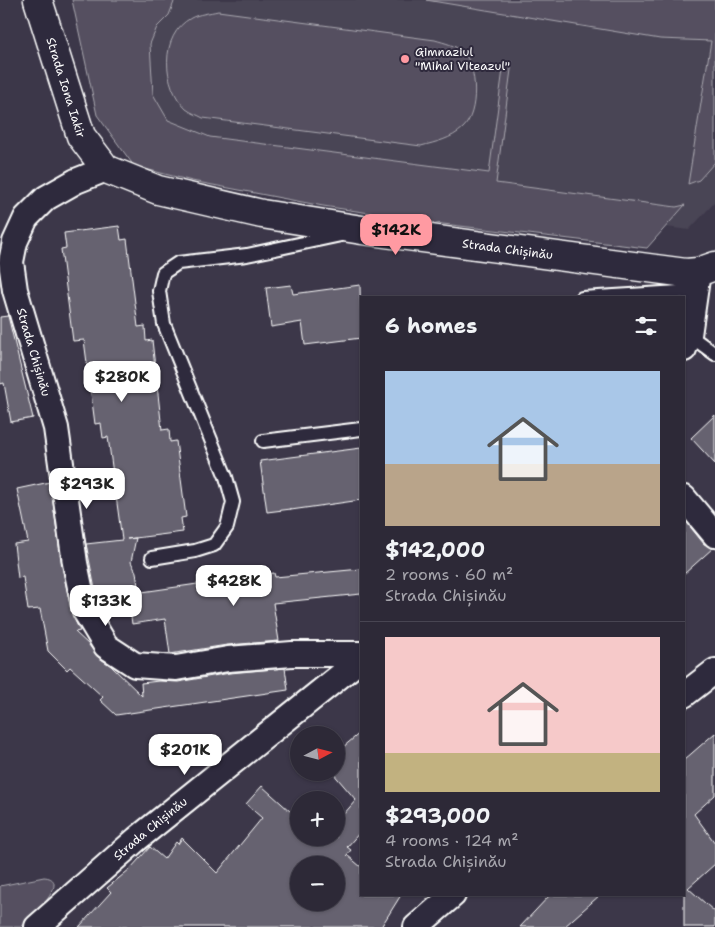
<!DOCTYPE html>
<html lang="en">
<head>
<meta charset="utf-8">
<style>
	:root { --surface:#2d2937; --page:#35313f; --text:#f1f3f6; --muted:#a7a6ad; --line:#484552; --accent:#ff9aa2 }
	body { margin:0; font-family:"Shantell Sans",sans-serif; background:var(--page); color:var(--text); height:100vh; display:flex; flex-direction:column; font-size:19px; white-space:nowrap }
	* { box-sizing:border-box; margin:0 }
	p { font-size:16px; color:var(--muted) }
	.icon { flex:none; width:28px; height:28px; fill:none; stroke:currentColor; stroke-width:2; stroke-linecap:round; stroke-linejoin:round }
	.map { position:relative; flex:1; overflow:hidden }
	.side { position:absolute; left:360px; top:296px; width:325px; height:600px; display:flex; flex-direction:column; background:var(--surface); border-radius:0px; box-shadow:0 1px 4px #0004,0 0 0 1px var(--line) }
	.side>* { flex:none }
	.needle { width:32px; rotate:83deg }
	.fabs { position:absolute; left:290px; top:726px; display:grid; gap:10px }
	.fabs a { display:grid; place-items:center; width:55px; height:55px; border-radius:50%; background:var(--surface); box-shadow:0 1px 4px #0004,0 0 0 1px var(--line); font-size:25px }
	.price { position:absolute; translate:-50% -42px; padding:0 11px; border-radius:10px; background:#fff; color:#222; font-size:16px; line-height:32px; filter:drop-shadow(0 1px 2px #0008) }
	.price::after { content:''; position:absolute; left:50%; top:30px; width:15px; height:11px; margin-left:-8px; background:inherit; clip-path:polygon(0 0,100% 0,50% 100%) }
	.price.on { background:var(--accent); color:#111 }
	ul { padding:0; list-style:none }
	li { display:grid; align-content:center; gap:10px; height:265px; padding:0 25px }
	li+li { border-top:1px solid var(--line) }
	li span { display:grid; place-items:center; height:155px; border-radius:0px; color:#555 }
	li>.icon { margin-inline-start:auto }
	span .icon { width:90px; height:90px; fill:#fffc; stroke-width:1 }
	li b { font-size:21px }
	h2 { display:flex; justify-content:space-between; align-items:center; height:60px; padding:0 25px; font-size:21px }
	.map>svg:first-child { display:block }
	.built { fill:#494455 }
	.green { fill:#555060; stroke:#aaa8b0 }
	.building { fill:#666270; stroke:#fff; fill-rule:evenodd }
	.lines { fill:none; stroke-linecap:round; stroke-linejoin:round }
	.lane-casing { stroke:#fff; stroke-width:16 }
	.street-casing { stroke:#fff; stroke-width:28 }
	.secondary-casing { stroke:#fff; stroke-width:31 }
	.lane { stroke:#2f2a3d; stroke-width:12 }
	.street { stroke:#2f2a3d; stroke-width:24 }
	.secondary { stroke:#2f2a3d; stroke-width:28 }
	.poi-dot { fill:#ff9aa2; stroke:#2f2a3d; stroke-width:2 }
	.labels { text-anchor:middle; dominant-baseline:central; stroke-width:4; stroke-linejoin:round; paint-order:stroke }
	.poi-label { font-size:12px; fill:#fff; stroke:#2f2a3d; text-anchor:start }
	.street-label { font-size:12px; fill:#fff; stroke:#2f2a3d }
</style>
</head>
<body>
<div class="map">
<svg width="715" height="927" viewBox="0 0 715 927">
	<rect width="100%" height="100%" fill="#3c3749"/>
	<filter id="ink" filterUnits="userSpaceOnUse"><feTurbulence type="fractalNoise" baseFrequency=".02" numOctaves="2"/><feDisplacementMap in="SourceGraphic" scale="10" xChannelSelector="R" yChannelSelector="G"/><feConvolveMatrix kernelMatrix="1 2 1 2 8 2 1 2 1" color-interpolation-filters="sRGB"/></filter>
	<g filter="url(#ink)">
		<!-- built -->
		<polygon class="built" points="83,0 715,0 715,202 689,230 225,170 109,118"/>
		<!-- green -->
		<g class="green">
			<polygon points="72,0 172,0 174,2 169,15 157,27 150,44 153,94 168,120 210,137 489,173 504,62 512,62 496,183 676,207 685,205 647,248 443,224 323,206 192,181 134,166 97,115"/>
			<polygon points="426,0 715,0 715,162 699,180 688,184 711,41 660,39"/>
			<path d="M218 11 435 40C445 43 455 45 463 52 478 67 479 113 463 128 451 139 436 142 421 146L203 118C198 115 191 113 186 109 162 86 159 35 191 18 198 14 210 13 218 11Z"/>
			<path d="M44 877C74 879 28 921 21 927H0V886Z"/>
		</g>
		<!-- building -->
		<g class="building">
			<polygon points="119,226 121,240 127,239 138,327 145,326 146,341 152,340 162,430 169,429 170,442 176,441 186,517 181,518 183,532 127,539 136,538 131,562 136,572 139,593 97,599 86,544 122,540 108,437 103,438 101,423 95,424 84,340 73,341 61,249 66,248 64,233"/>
			<polygon points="291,285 293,294 360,285 361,338 305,345 302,322 271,327 266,288"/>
			<polygon points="8,316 33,418 11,422 4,383 0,384 0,317"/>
			<polygon points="715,415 715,464 691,438"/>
			<polygon points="361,448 361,500 291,510 291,509 267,512 260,461"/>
			<polygon points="50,482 62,566 72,614 80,631 75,632 89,645 98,657 111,666 142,696 141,683 159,681 178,682 230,673 285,668 288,690 116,715 100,700 103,697 70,667 67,670 48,651 40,609 28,610 23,577 18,578 14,544 28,542 17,489"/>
			<polygon points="684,519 704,544 713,548 684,574"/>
			<polygon points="361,569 361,594 273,603 279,641 227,645 170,654 165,619 132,624 128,594 274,573 275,577"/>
			<path d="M361 732V831L347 847 351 850 347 855 361 867V895H401L381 927H79L111 892 107 888 130 869 150 847 164 859 176 842 178 844 182 838 217 873 262 818 246 804 262 786 291 812 299 803V838H336V823L356 800 332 772H336V753ZM299 865H336V902H299Z"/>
			<polygon points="715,733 715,795 694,814 715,843 715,864 688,888 715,912 715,927 684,927 684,760"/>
			<polygon points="550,895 600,895 564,927 520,927"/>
		</g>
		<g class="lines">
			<defs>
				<g id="lane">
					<polyline points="582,298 695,291"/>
					<polyline points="689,335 715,354"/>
					<polyline points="263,441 361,429"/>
					<polyline points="152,558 195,551 214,545 227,527 233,502 226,477 164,324 159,291 163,273 178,263 247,255 341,235"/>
				</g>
				<g id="street">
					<path id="s1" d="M106 169 76 181 46 198 26 218 15 242 11 262 15 290 56 428 75 563 85 611 106 646 135 665 176 668 228 659 292 654H361"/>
					<polyline points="684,349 689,335 698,272"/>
					<polyline points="684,498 715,535"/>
					<polyline points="684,695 715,671"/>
					<path id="s2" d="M37 927 137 839 361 659"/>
					<polyline points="416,927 453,895"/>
				</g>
				<g id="secondary">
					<path id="s3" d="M38 0 81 136 106 169 158 190 262 214 362 230 686 273 698 272 715 266"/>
				</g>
			</defs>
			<!-- lane casing -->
			<use href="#lane" class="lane-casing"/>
			<!-- street casing -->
			<use href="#street" class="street-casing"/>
			<!-- secondary casing -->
			<use href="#secondary" class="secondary-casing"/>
			<!-- lane -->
			<use href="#lane" class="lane"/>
			<!-- street -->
			<use href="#street" class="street"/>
			<!-- secondary -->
			<use href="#secondary" class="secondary"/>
		</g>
	</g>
	<!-- markers -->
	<circle class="poi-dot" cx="405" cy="59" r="5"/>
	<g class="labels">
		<!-- poi labels -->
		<g class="poi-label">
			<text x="415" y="52">Gimnaziul<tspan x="415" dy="14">"Mihai Viteazul"</tspan></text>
		</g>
		<!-- street labels -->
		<g class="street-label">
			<text stroke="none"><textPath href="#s3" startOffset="92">Strada Iona Iakir</textPath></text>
			<text stroke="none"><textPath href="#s3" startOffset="595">Strada Chișinău</textPath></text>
			<text stroke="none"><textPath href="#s1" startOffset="235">Strada Chișinău</textPath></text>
			<text stroke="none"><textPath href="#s2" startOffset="150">Strada Chișinău</textPath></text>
		</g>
	</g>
</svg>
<div class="fabs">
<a><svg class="needle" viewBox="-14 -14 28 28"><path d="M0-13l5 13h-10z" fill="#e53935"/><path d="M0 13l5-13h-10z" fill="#a7a6ad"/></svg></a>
<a>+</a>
<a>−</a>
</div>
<b class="price on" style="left:396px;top:256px">$142K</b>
<b class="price" style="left:122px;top:403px">$280K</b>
<b class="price" style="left:87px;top:510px">$293K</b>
<b class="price" style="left:234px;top:607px">$428K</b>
<b class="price" style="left:106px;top:627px">$133K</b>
<b class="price" style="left:185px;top:776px">$201K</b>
<section class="side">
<h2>6 homes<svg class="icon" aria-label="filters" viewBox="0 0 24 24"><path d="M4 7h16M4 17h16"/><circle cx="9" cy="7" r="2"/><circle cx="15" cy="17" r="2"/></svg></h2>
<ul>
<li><span style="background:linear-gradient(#a9c7e8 60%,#b9a48a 0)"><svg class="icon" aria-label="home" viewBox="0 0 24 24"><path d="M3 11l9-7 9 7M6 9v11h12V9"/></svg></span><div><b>$142,000</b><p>2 rooms · 60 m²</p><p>Strada Chișinău</p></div></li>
<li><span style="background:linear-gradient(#f6c9c9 75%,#c2b280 0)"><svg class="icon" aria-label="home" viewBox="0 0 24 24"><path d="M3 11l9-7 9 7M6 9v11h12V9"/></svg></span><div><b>$293,000</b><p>4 rooms · 124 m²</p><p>Strada Chișinău</p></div></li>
</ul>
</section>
</div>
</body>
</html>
